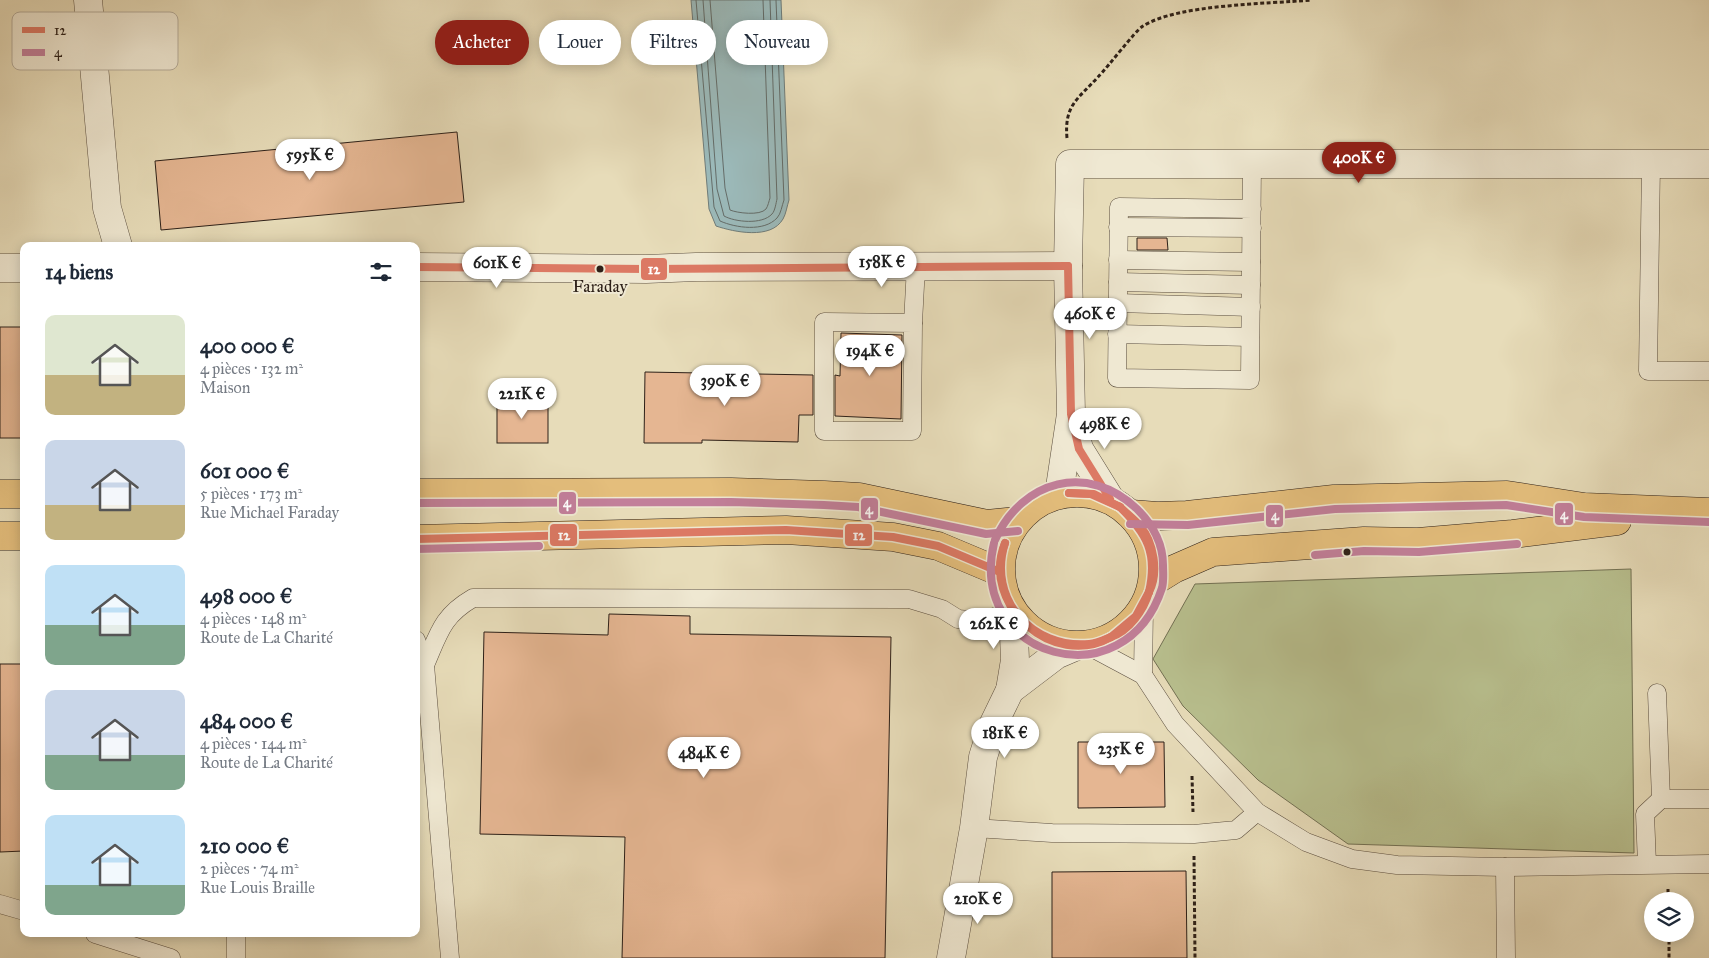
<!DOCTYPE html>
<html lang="fr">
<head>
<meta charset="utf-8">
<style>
	:root { --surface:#fff; --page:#f6f6f7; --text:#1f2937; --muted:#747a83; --accent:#8f2418 }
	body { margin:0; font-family:"IM FELL Great Primer",serif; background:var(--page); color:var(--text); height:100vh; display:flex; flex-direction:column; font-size:19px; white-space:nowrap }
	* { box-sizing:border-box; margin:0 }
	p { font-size:16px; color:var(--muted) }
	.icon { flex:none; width:28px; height:28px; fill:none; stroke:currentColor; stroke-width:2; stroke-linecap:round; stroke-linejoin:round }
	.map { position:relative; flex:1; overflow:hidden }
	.side { position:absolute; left:20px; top:242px; width:400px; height:695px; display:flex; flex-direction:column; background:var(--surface); border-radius:10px; box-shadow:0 2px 12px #0003 }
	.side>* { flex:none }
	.guide { position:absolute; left:435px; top:20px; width:475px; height:45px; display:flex; gap:10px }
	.controls { position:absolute; left:1644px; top:892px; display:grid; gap:10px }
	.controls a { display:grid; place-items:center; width:50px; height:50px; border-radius:50%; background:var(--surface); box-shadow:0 2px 12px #0003; font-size:25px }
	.price { position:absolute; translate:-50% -42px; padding:0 11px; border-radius:18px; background:#fff; color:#222; font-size:16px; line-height:32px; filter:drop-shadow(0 1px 2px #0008) }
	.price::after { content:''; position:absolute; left:50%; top:30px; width:15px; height:11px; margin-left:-8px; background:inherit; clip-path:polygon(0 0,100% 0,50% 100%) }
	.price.on { background:var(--accent); color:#fff }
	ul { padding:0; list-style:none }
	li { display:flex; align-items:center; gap:15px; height:125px; padding:0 25px }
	li span { display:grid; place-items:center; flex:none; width:140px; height:100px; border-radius:10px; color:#555 }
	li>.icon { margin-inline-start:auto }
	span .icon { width:60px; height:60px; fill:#fffc; stroke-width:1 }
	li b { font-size:21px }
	h2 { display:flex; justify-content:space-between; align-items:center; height:60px; padding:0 25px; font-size:21px }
	.chip { padding:0 18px; border-radius:22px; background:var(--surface); box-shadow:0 2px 12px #0003; font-size:18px; line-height:45px }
	.chip.on { background:var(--accent); color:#fff }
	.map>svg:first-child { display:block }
	.green { fill:#b8bf8e; stroke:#727053 }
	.water { fill:#9bb9b9; stroke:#6f7c79 }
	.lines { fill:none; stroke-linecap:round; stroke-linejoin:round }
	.shore { stroke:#646c68; stroke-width:1 }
	.building { fill:#e5b692; stroke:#2d2018 }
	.service-casing { stroke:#5c4f40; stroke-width:19 }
	.minor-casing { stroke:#5c4f40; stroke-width:29 }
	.primary-casing { stroke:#2d2018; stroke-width:29 }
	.path { stroke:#2d2018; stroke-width:3; stroke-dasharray:4 2.5; stroke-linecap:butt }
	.service { stroke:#efe8d2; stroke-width:18 }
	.minor { stroke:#efe8d2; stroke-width:28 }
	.primary { stroke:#e4be7c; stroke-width:28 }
	.bus-1-casing { stroke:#efe8d2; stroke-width:11 }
	.bus-2-casing { stroke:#efe8d2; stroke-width:11 }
	.bus-1 { stroke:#dc7964; stroke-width:8 }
	.bus-2 { stroke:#c27f9a; stroke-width:8 }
	.bus-dot { fill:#2d2018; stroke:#efe8d2; stroke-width:2 }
	.labels { text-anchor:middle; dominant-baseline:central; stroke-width:4; stroke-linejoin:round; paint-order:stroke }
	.bus-label { font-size:17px; fill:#2d2018; stroke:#efe8d2 }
	.key { fill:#efe8d2; stroke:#b5ac9a; stroke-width:1 }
	.key-label { font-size:14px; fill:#2d2018 }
	.line-badge { stroke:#efe8d2; stroke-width:2 }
	.badge-label { font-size:14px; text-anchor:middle; font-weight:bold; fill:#fff }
</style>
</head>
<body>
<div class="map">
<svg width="1709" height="958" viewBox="0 0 1709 958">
	<rect width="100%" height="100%" fill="#e7dcb9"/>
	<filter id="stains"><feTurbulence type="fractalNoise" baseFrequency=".004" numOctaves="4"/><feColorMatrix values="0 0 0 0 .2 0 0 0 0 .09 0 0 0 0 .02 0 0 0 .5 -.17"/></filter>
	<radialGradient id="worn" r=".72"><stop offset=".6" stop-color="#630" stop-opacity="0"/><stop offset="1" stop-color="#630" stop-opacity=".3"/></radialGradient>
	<!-- green -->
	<polygon class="green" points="1631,569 1634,853 1348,844 1258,780 1183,706 1153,659 1195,584"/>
	<!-- water -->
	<path class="water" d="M691 0H781L789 200C787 206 786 214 783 219 771 240 734 232 716 226L709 209Z"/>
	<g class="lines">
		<!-- shore -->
		<g class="shore">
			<path d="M696 0 714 207 720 221C736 228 764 232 777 218 781 214 782 205 784 200L776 0"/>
			<path d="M703 0 717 189 724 216C735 222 762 225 772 214 775 211 776 203 777 199L770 0"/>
			<path d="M710 0 725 188 730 210C737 213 760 216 766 209 768 206 769 201 770 198L763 0"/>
		</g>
	</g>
	<!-- building -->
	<g class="building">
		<polygon points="457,132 464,202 161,230 155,161"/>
		<polygon points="1137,238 1167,238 1168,250 1137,250"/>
		<polygon points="0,327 24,327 23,438 0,438"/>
		<polygon points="841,333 902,335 901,419 835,416 835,375 840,376"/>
		<polygon points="645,372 813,375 813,415 799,415 798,442 702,440 702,443 644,443"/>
		<rect x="497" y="397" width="51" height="46"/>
		<polygon points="609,614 690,616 690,634 891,637 885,958 622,958 625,837 480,834 484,632 608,635"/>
		<polygon points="0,664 24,664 24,851 0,852"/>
		<polygon points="1078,742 1164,742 1165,807 1078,808"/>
		<polygon points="1186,871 1187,958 1052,958 1052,872"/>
	</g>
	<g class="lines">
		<defs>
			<g id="service">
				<polyline points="1651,163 1648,371 1709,371"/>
				<polyline points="1252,209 1119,207 1117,378 1250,380 1252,163"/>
				<polyline points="1118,227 1252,228"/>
				<polyline points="1118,260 1251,262"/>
				<polyline points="1118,282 1251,285"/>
				<polyline points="1118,303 1251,307"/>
				<polygon points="824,322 913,323 912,431 824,431"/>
				<polyline points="913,323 916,266"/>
				<polyline points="1117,334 1250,337"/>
				<polyline points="416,640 425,665 450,958"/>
				<polyline points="1085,644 1143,675 1175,724 1257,812 1306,842 1352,859 1397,865 1505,867 1709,864"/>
				<path d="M425 665C439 633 442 616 473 598L909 599 942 609 958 619 980 621 1013 612"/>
				<polyline points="1143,675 1144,607"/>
				<polyline points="1657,693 1661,799"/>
				<polyline points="974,828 1052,833 1194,834 1236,830 1257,812"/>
				<polyline points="1647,864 1645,814 1661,799 1709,799"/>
				<polyline points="1505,867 1506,958"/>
				<polyline points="0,904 24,911"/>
				<polyline points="95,934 171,958"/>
				<polyline points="236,934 236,958"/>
			</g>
			<g id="minor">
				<polyline points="88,0 107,208 118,246"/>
				<polyline points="416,267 646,269 696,267 1068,266"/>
				<polyline points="0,268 24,268"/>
				<polyline points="1073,423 1079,449 1110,499"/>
				<polyline points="1059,494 1071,414 1068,266 1070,164 1709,164"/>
				<polyline points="1010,690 1015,660 1013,612"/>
				<polyline points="951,958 974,828 983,757 993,725 1010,690 1056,655 1077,646"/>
			</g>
			<g id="primary">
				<circle cx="1077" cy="569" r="76"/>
				<polyline points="416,493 731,492 824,495 859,497 987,524 1017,521"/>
				<polyline points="0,494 24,494"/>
				<polyline points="1131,514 1157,516 1187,515 1334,499 1507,495 1584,507 1709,512"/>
				<polyline points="0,536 24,536"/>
				<polyline points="416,539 786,530 893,537 938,546 1000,572"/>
				<polyline points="1153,582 1174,569 1213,552 1364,541 1418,542 1513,534 1617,521"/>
			</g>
		</defs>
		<!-- service casing -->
		<use href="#service" class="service-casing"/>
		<!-- minor casing -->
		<use href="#minor" class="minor-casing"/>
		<!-- primary casing -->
		<use href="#primary" class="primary-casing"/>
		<!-- path -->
		<g class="path">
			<path d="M1067 138C1064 105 1078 99 1098 77 1108 67 1135 31 1143 26 1178 4 1268 4 1311 0"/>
			<polyline points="1192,776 1193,812"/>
			<polyline points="1194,856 1195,958"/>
			<polyline points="1668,889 1668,901"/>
			<polyline points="1669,934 1669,958"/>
		</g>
		<!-- service -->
		<use href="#service" class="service"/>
		<!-- minor -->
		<use href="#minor" class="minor"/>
		<!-- primary -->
		<use href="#primary" class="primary"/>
		<defs>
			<g id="bus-1">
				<polyline points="1068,266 1071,414 1079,449 1110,499"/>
				<polyline points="416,267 646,269 1068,266"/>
				<polyline points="1069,493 1091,494 1120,507"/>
				<polyline points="1069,493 1094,494 1120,507"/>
				<path d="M1120 507C1126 513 1134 519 1140 526 1154 542 1159 573 1149 592"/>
				<path d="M1120 507C1147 534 1158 553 1149 592"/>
				<polyline points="416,539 786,530 893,537 938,546 1000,572"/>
				<path d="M1005 543C987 599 1032 649 1089 644 1096 644 1104 640 1111 637"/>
				<path d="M1005 543C980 604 1053 670 1111 637"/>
				<polyline points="1111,637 1136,616 1149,592"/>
				<path d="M1111 637C1129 631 1144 610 1149 592"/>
			</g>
			<g id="bus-2">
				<polyline points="416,503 731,502 824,505 858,507 986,534 1018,531"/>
				<polyline points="1130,524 1188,525 1335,509 1506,505 1584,517 1709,522"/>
				<path d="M994 543C967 659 1125 702 1162 588 1164 581 1163 572 1163 565 1163 543 1152 524 1137 509 1088 462 1022 480 995 540"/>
				<polyline points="416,549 539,546"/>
				<polyline points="1315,555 1364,551 1419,552 1517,544"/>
			</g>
		</defs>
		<!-- bus-1 casing -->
		<use href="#bus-1" class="bus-1-casing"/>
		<!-- bus-2 casing -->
		<use href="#bus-2" class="bus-2-casing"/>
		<!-- bus-1 -->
		<use href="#bus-1" class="bus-1"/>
		<!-- bus-2 -->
		<use href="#bus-2" class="bus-2"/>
	</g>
	<!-- markers -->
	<g class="bus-dot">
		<circle cx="600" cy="269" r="4.5"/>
		<circle cx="1347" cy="552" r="4.5"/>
	</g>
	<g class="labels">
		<!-- bus labels -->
		<g class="bus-label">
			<text x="600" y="286">Faraday</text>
		</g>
	</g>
	<!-- legend -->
	<rect x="12" y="12" width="166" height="58" rx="8" class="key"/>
	<rect x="22" y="27" width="23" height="6" fill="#dc7964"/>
	<rect x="22" y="49" width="23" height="7" fill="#c27f9a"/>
	<g class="key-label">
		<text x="54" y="35">12</text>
		<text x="54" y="57">4</text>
	</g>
	<g class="line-badge">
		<rect x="640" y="257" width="28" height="24" rx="5" fill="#dc7964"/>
		<rect x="558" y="491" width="19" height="24" rx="5" fill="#c27f9a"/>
		<rect x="860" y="497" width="19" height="24" rx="5" fill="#c27f9a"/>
		<rect x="1554" y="502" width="20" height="24" rx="5" fill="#c27f9a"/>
		<rect x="1265" y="504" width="19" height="24" rx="5" fill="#c27f9a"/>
		<rect x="844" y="523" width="29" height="24" rx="5" fill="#dc7964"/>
		<rect x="549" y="523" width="29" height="24" rx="5" fill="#dc7964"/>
	</g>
	<g class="badge-label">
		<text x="654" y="274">12</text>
		<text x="567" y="507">4</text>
		<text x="869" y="514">4</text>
		<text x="1564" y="519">4</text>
		<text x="1275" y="520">4</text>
		<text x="859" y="540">12</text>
		<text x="564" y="540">12</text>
	</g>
	<rect width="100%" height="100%" filter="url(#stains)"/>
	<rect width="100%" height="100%" fill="url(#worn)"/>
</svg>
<div class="controls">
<a><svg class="icon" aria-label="layers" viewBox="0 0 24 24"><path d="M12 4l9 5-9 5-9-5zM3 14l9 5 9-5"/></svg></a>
</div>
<b class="price" style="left:310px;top:181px">595K €</b>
<b class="price on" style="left:1359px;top:184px">400K €</b>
<b class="price" style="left:882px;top:288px">158K €</b>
<b class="price" style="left:497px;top:289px">601K €</b>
<b class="price" style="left:1090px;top:340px">460K €</b>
<b class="price" style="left:870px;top:377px">194K €</b>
<b class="price" style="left:725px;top:407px">390K €</b>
<b class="price" style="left:522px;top:420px">221K €</b>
<b class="price" style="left:1105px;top:450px">498K €</b>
<b class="price" style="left:994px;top:650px">262K €</b>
<b class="price" style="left:1005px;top:759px">181K €</b>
<b class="price" style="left:1121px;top:775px">235K €</b>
<b class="price" style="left:704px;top:779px">484K €</b>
<b class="price" style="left:978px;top:925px">210K €</b>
<div class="guide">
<a class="chip on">Acheter</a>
<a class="chip">Louer</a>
<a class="chip">Filtres</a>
<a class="chip">Nouveau</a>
</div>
<section class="side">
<h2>14 biens<svg class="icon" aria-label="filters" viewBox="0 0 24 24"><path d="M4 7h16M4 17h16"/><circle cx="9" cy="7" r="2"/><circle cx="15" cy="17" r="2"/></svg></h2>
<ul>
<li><span style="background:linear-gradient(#dfe7d0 60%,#c2b280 0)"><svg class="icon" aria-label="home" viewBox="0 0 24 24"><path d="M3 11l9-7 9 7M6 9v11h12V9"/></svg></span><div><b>400 000 €</b><p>4 pièces · 132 m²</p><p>Maison</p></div></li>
<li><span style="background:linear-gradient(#c9d6e8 65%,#c2b280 0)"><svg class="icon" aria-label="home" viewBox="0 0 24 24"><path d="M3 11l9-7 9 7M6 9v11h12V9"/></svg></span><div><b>601 000 €</b><p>5 pièces · 173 m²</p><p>Rue Michael Faraday</p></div></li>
<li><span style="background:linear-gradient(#bfe0f5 60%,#7fa58c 0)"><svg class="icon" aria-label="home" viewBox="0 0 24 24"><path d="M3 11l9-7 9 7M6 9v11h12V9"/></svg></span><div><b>498 000 €</b><p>4 pièces · 148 m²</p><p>Route de La Charité</p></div></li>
<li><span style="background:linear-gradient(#c9d6e8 65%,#7fa58c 0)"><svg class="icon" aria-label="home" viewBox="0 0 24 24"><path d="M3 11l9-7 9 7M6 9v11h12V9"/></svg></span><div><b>484 000 €</b><p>4 pièces · 144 m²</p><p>Route de La Charité</p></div></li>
<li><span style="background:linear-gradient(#bfe0f5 70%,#7fa58c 0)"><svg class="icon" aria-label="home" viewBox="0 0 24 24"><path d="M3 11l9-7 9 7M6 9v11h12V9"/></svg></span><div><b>210 000 €</b><p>2 pièces · 74 m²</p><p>Rue Louis Braille</p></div></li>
</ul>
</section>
</div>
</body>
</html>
